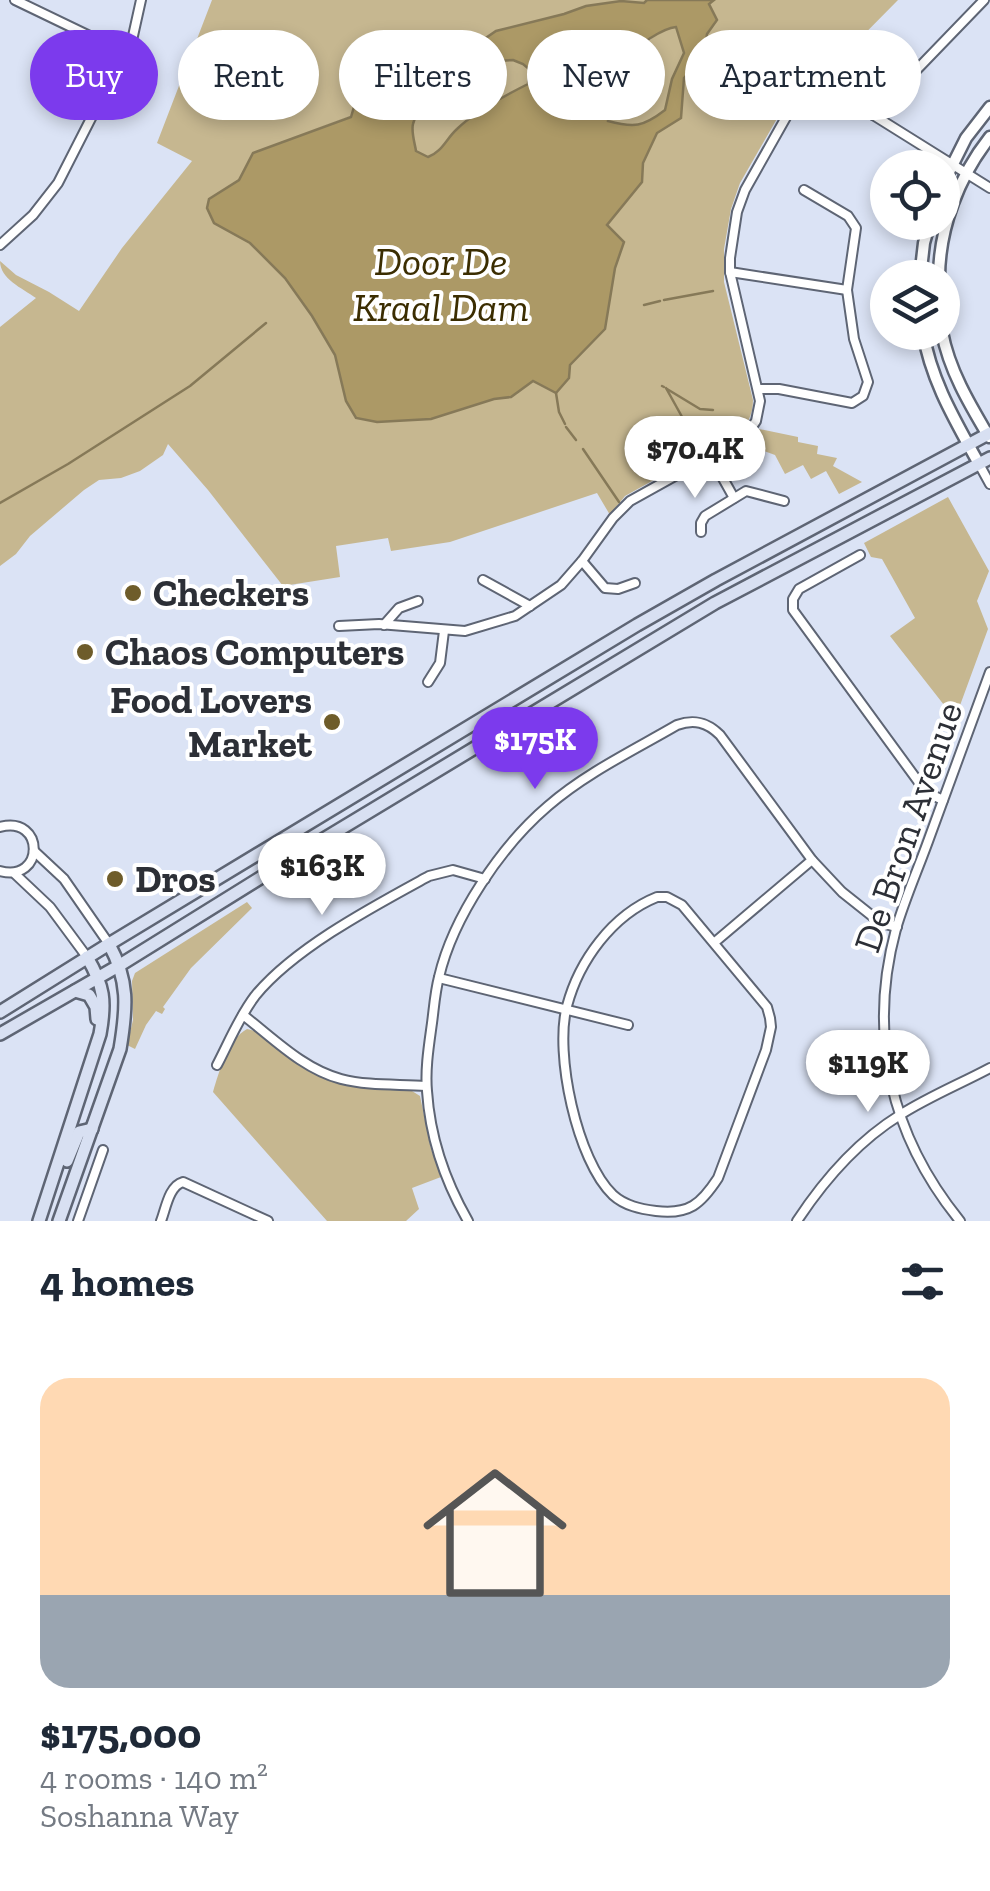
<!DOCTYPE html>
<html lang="en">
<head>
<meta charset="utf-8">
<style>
	:root { --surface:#fff; --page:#f2f2f3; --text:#1f2937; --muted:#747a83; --line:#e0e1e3; --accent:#7c3aed }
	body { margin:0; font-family:"Zilla Slab",serif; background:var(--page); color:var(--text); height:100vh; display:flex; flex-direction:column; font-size:38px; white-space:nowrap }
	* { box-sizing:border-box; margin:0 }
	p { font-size:32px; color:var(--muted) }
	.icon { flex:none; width:55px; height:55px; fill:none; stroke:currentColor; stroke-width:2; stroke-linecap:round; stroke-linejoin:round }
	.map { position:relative; height:1221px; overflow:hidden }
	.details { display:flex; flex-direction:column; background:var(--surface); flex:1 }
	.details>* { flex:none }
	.banner { position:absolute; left:30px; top:30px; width:930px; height:90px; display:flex; gap:20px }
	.fabs { position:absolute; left:870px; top:150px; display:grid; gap:20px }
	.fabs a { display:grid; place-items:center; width:90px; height:90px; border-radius:50%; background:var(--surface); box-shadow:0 5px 15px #0003; font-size:50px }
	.price { position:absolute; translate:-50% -85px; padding:0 22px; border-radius:35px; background:#fff; color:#222; font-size:32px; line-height:65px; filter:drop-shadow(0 2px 5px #0008) }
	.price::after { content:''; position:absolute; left:50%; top:60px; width:30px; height:22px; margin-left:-15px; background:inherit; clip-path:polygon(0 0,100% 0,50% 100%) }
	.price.selected { background:var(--accent); color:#fff }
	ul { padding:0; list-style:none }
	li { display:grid; align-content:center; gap:20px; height:530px; padding:0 40px }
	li+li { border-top:2px solid var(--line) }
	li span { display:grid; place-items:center; height:310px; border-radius:30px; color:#555 }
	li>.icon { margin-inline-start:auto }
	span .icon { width:180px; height:180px; fill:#fffc; stroke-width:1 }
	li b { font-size:42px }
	h2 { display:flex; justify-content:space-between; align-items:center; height:120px; padding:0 40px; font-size:42px }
	.tag { padding:0 35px; border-radius:45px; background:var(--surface); box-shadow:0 5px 15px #0003; font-size:35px; line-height:90px }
	.tag.selected { background:var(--accent); color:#fff }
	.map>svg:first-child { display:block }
	.green { fill:#c6b790 }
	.water { fill:#ac9966; stroke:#867958; stroke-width:2.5; fill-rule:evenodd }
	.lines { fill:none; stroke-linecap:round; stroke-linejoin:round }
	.stream { stroke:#867958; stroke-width:2.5 }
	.minor-casing { stroke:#5e6574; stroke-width:12 }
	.tertiary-casing { stroke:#5e6574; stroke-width:15 }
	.secondary-casing { stroke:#5e6574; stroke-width:16 }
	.minor { stroke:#fff; stroke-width:8 }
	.tertiary { stroke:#fff; stroke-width:10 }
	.secondary { stroke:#d8e0f2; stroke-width:11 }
	.poi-dot { fill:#6e5c2a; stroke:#fff; stroke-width:4 }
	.labels { text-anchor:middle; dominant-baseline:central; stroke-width:8; stroke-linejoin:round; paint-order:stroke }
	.poi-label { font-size:38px; font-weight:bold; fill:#2c2f36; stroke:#fff; text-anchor:start }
	.street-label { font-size:38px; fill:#2c2f36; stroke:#fff }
	.water-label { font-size:40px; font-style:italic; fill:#3b2d01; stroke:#fff }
</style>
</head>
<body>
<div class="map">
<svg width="990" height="1221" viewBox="0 0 990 1221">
	<rect width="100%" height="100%" fill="#dbe3f5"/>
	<!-- green -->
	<g class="green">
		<path d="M212 0H647L644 3 621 1 586 6 564 14 496 31 406 93 392 89 356 100 351 116 253 153 239 180 219 193 214 223 250 243 285 278 312 316 335 355 346 401 431 419 494 399 511 397 533 381 570 365 605 329 615 268 624 242 607 225 642 182 643 163 657 133 681 118 684 78 704 57 707 34 717 20 708 4 714 0H898L821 78 814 69V64L829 47 814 31 789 53 803 70 805 81 790 96 740 183 731 209 724 249V282L753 400C753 415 747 427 735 435L625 496 610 515 597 493 450 542 391 551 388 538 336 546 340 577 283 586 208 490 168 444 163 455 140 471 121 478 99 480 84 490 30 536 16 554 0 566V327L36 298C22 288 0 279 0 261L16 275 49 292 79 311 122 248 192 161 157 143Z"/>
		<path d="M676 27 684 53 672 79 665 110C643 127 634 128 607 121L628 57 665 28Z"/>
		<path d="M513 60 523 64 529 69 528 84 455 130 437 154 428 158 416 151C415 143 411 131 413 124 416 107 436 105 442 83L463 75 479 62Z"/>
		<polygon points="759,429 798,437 798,442 818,446 817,454 837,458 833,466 862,482 839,494 826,471 811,479 803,465 785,474 775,455 745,444"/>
		<polygon points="948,497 989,571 977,601 988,629 955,719 890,636 915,618 882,559 871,557 864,543"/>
		<polygon points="247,902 252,908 191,968 163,1007 165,1009 162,1014 156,1011 146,1025 135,1049 127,1045 133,1020 132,981 135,973"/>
		<path d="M247 1029C267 1032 297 1066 319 1076 347 1090 381 1088 412 1091L420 1096 431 1149 441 1177 412 1188 419 1209 406 1221H327L213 1092C219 1072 228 1039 247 1029Z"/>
	</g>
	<!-- water -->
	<path class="water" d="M647 0H714L709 4 717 20 707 34 704 57 684 78 681 118 657 133 643 163 642 182 607 225 624 242 615 268 605 329 570 365 569 378 556 393 533 381 511 397 494 399 431 419 377 422 356 418 346 401 335 355 312 316 285 278 250 243 214 223 207 208 209 199 239 180 253 153 351 117 356 100 370 88 392 89 406 93 496 31 564 14 586 6 621 1 644 3ZM676 27 684 53 672 79 665 110C643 127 634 128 608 121 609 108 621 67 628 57 636 46 663 28 676 27ZM513 60 523 64 529 69 528 84C506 95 474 112 457 129 446 139 442 152 428 157L416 151C415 144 411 132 413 124 416 107 436 105 442 83L463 75 479 62Z"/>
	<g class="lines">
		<!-- stream -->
		<g class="stream">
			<polyline points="664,300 713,291"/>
			<polyline points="644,305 660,301"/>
			<polyline points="662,386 664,387"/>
			<polyline points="666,388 696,442"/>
			<polyline points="667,389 700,409 713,410"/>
			<polyline points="556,393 559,412 565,424"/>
			<polyline points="566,427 576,440"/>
			<polyline points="583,449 619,502"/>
			<polyline points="0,503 68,464 190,386 266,323"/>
		</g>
		<defs>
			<g id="minor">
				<polyline points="15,0 125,53"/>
				<polyline points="873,115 984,0"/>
				<polyline points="0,245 33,215 58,183 133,36 141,0"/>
				<polyline points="730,272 847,290"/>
				<polyline points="758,389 779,389 852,403 863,396 868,382 854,339 847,290 856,228 848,216 804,190"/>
				<polyline points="711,457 734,498"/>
				<polyline points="979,464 990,484"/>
				<polyline points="701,532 701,523 705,516 746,491 784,501"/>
				<polyline points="860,555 799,589 793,599 793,610 923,788 932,795 943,800"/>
				<polyline points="582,561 605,588 618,589 635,583"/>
				<polyline points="483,580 530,606"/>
				<polyline points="384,625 399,608 418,601"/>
				<path d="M339 626 379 624 465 631 515 616 561 585 582 561 613 518 630 501 745 437 756 421 760 401 730 272V258L737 212 745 190 798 96C806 86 818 83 830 88L990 188"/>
				<polyline points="428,682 440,663 444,631"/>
				<path d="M0 827C45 815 45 883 0 871"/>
				<polyline points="34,851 64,879 109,944"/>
				<polyline points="14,873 50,907 87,957"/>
				<path d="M657 897H667L682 905 767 1007 770 1018 771 1027 766 1050 718 1178C701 1204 689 1215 656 1211 641 1209 625 1206 613 1195 577 1161 554 1053 567 1006 579 961 612 915 657 897Z"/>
				<polyline points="715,942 812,860"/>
				<polyline points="439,978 628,1025"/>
				<path d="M243 1015C273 1038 303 1069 341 1079 368 1086 398 1084 426 1086"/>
				<path d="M217 1065C229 1042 239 1017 255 996 294 948 374 906 429 876L453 870 485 879"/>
				<polyline points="78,1221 103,1150"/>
				<path d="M161 1221C166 1208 169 1186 183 1182L268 1221"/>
				<path d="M468 1221C445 1181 430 1137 427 1091 425 1069 429 1045 432 1023 434 1008 435 992 439 977 453 917 501 846 548 806 586 773 634 750 677 725 694 719 707 722 720 735L812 860 842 892 881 923 897 927"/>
				<path d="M797 1221C824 1180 858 1141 900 1115 928 1097 960 1084 990 1068"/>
				<path d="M960 1221C891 1136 867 1036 896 929 905 898 919 867 930 836 950 782 970 727 990 672"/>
			</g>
			<g id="tertiary">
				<polyline points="942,186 966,138 990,107"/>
				<polyline points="920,278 924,243 930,222"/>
				<path d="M939 278C939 228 959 176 990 137"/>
				<path d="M923 332C931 381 956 422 979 464"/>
				<path d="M942 332C949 370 970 405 989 437"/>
			</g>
			<g id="secondary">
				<polyline points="75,991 89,995 96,1007 97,1019"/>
				<polyline points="0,1012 109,944 637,625 716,580 990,433"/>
				<polyline points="0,1034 120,965 294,857 715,603 990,458"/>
				<polyline points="67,1161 79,1132 92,1129"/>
				<path d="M39 1221 100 1034C106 1001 104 986 87 957"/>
				<path d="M59 1221 120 1049C127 1007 129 981 109 944"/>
			</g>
		</defs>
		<!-- minor casing -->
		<use href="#minor" class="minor-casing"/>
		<!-- tertiary casing -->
		<use href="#tertiary" class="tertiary-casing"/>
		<!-- secondary casing -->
		<use href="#secondary" class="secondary-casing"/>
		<!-- minor -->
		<use href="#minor" class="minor"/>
		<!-- tertiary -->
		<use href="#tertiary" class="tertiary"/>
		<!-- secondary -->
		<use href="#secondary" class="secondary"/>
	</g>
	<!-- markers -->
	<g class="poi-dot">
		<circle cx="133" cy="593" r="10"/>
		<circle cx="85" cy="652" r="10"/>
		<circle cx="332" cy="722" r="10"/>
		<circle cx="115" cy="879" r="10"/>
	</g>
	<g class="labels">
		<!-- poi labels -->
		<g class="poi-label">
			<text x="153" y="593">Checkers</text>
			<text x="105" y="652">Chaos Computers</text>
			<text x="312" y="700" text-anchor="end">Food Lovers<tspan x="312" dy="44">Market</tspan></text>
			<text x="135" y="879">Dros</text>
		</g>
		<!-- street labels -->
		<g class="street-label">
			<text transform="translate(908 827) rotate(-71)">De Bron Avenue</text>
		</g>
		<!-- water labels -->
		<g class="water-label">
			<text x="441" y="261">Door De<tspan x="441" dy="46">Kraal Dam</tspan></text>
		</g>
	</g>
</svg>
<div class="fabs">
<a><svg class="icon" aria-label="locate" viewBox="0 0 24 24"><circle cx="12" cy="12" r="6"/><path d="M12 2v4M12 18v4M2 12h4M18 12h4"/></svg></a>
<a><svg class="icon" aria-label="layers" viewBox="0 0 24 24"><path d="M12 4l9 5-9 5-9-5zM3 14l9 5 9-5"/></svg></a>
</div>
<b class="price" style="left:695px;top:501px">$70.4K</b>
<b class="price selected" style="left:535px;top:792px">$175K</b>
<b class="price" style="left:322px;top:918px">$163K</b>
<b class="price" style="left:868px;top:1115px">$119K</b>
<div class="banner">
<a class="tag selected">Buy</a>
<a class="tag">Rent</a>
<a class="tag">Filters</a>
<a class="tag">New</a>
<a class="tag">Apartment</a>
</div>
</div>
<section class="details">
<h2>4 homes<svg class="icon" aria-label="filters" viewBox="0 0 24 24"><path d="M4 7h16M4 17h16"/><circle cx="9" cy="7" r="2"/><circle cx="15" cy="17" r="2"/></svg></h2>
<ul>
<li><span style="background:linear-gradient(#ffd9b3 70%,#9aa5b1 0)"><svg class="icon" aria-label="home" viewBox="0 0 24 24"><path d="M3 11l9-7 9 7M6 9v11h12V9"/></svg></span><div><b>$175,000</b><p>4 rooms · 140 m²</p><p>Soshanna Way</p></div></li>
</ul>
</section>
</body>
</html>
